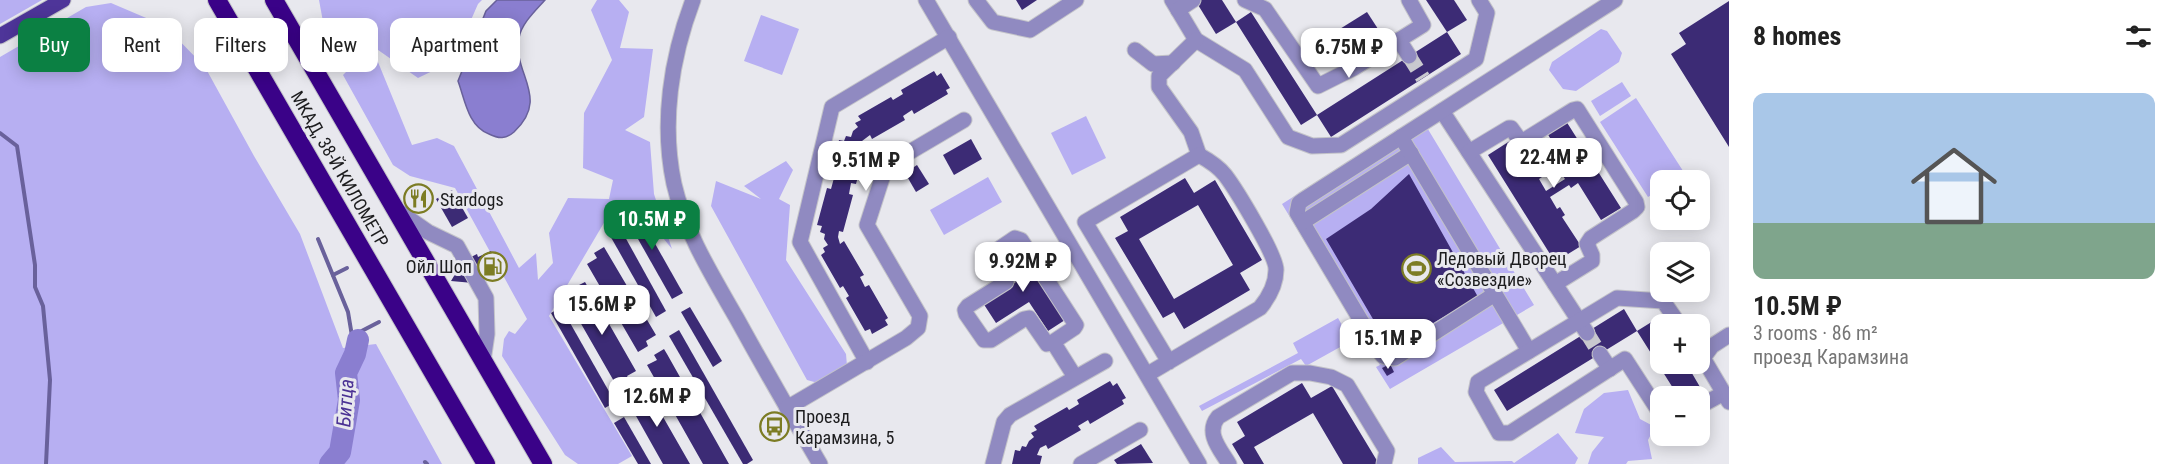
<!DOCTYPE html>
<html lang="en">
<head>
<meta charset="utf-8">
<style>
	:root { --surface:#fff; --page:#f2f2f2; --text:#222; --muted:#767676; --accent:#0b8043 }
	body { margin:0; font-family:"Roboto Condensed",sans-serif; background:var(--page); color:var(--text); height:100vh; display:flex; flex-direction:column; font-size:22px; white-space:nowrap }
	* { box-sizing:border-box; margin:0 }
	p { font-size:20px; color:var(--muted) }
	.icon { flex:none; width:33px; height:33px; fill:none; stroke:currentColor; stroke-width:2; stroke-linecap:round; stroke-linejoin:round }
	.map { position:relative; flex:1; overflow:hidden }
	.sheet { display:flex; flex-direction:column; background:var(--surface); width:450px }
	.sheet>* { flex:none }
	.hud { position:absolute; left:18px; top:18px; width:570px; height:54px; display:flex; gap:12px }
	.buttons { position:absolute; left:1650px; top:170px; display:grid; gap:12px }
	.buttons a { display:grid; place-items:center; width:60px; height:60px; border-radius:12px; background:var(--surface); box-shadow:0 3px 15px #0003; font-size:30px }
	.price { position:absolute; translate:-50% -51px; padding:0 14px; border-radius:12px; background:#fff; color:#222; font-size:20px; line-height:39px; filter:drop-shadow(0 2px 3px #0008) }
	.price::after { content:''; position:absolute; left:50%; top:36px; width:18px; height:14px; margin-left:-9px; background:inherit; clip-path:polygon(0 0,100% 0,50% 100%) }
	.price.on { background:var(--accent); color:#fff }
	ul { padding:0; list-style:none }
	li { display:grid; align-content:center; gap:12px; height:318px; padding:0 24px }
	li span { display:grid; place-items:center; height:186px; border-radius:12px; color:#555 }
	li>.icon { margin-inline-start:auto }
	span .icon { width:108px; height:108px; fill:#fffc; stroke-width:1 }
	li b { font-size:26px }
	h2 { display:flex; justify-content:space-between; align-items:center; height:72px; padding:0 24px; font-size:26px }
	.pill { padding:0 21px; border-radius:12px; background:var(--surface); box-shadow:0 3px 15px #0003; font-size:21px; line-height:54px }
	.pill.on { background:var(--accent); color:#fff }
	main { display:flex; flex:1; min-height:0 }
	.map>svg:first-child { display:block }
	.green { fill:#b7aff2 }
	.water { fill:#8a7ed0; stroke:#69619b; stroke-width:1.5 }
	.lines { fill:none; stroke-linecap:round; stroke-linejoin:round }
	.stream { stroke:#69619b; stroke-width:4 }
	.river { stroke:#8a7ed0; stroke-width:22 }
	.building { fill:#3c2b75; fill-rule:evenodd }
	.minor-tunnel { stroke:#c9c9cf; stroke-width:15; stroke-dasharray:15 8; stroke-linecap:butt }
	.minor-casing { stroke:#c3c3c9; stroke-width:17 }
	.major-casing { stroke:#c3c3c9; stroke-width:17 }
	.highway-casing { stroke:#c3c3c9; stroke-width:20 }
	.minor { stroke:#908ac1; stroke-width:15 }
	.major { stroke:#4e3599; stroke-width:15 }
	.highway { stroke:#3a0288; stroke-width:18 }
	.labels { text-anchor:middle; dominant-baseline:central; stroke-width:6; stroke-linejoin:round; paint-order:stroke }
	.street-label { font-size:18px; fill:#1c1c1e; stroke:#e8e8ee }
	.poi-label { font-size:18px; fill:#1c1c1e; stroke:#e8e8ee; text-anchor:start }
	.water-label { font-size:20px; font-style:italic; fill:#4b3294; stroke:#e8e8ee }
</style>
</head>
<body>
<main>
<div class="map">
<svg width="1729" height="464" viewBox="0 0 1729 464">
	<rect width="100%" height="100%" fill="#e8e8ee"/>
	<!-- green -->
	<g class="green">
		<polygon points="0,0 42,0 0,24"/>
		<polygon points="319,0 482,0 478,4 453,61 418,78 371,45 412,145 437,138 454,146 519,268 536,253 538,280 553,263 549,233 568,198 609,199 613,180 583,168 584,113 612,60 591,10 597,0 619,0 629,12 620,48 653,49 644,117 625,130 650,142 654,194 672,249 634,202 608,216 549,316 632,456 618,464 578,464 565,455 502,356 504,339 509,331 515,334 527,319 455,188 410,176 393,165 343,75 347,71 326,38"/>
		<polygon points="111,3 165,26 205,67 254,156 300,234 343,348 376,344 442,464 0,464 0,57 86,7"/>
		<polygon points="761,15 799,29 782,75 744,61"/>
		<polygon points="1601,29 1607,31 1622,53 1619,62 1576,91 1563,89 1549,70 1552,62"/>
		<polygon points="1622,82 1631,96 1600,116 1591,101"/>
		<polygon points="1636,98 1685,174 1676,180 1660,180 1660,190 1648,197 1600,122"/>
		<polygon points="1086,116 1106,158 1072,175 1051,133"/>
		<polygon points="1420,116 1534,305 1390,389 1376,367 1380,365 1282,204"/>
		<polygon points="786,161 793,170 779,199 790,205 786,260 846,354 847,366 818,383 807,380 711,206 716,181 761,199 744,186"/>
		<polygon points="988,177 1002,202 944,235 930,210"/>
		<polygon points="1338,318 1351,341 1306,366 1301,359 1202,411 1199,406 1298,353 1293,343"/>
		<polygon points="1628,390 1640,419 1655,427 1648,440 1652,459 1628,461 1626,464 1588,464 1592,452 1604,437 1575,433 1584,409 1604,393"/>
		<polygon points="1558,433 1578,458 1575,464 1418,464 1418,458 1441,447 1455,462 1512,461 1514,463"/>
	</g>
	<!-- water -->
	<path class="water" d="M497 0H545C536 10 521 24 519 38 512 74 551 97 514 132 506 139 499 139 489 134 468 126 465 100 458 81L486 11Z"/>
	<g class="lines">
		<!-- stream -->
		<g class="stream">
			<polyline points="0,133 17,146 35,265 35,287 43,306 50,380 46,464"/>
			<polyline points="318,239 348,312 355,354"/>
			<polyline points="333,275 347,268"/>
			<polyline points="352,336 379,322"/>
			<polyline points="425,462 427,464"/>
		</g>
		<!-- river -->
		<polyline class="river" points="330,464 340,452 349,400 346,373 355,354 358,340"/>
	</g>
	<!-- building -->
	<g class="building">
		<polygon points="1016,0 1037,0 1022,10"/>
		<polygon points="1195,0 1222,0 1236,22 1216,34"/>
		<polygon points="1426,0 1454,0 1467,20 1447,32"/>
		<polygon points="1729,1 1729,147 1671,54 1686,44 1679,33"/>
		<polygon points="1251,12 1317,115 1447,32 1461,54 1331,137 1317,115 1301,125 1236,22"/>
		<polygon points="1367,12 1380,32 1348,52 1335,32"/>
		<polygon points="934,71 937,76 941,73 950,88 946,90 948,94 914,114 912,110 903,116 905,120 872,139 870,135 862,141 861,145 866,146 856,184 851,183 849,194 853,195 843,232 839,231 838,237 840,244 844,241 864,275 860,277 865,287 869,285 888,318 885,320 888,325 872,334 870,329 865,331 846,298 849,296 843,286 840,288 821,255 825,252 823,248 828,245 824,239 825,234 820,232 822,226 817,225 827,188 831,189 834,178 830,177 839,140 844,141 846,136 851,137 853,131 858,127 855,123 861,120 858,116 891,97 893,100 903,94 901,90"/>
		<polygon points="1566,121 1621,208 1601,220 1578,183 1571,188 1569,185 1550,197 1557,209 1560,207 1565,215 1562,217 1581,246 1555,262 1488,155 1513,139 1533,171 1536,169 1542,177 1539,179 1546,191 1565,179 1563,176 1570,171 1547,133"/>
		<polygon points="971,139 982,159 954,175 943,155"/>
		<polygon points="917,165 929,184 916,192 905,173"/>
		<polygon points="1409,174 1478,297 1390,348 1326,239 1371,209"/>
		<path d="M1185 178 1194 193 1215 180 1262 260 1240 273 1250 290 1184 329 1174 312 1163 318 1115 238 1128 231 1120 217ZM1198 205 1233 265 1174 299 1139 239Z"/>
		<polygon points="452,190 468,218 452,227 436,199"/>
		<polygon points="421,191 427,203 420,207 413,195"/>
		<polygon points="632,203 683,293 672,299 621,209"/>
		<polygon points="619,226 666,311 656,317 608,232"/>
		<polygon points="1016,245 1065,320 1048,331 1029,302 996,323 983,303 1016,282 1000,256"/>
		<polygon points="1679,246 1684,252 1672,252"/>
		<polygon points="604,247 656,335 646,341 648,346 638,352 587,264 597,258 594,253"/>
		<polygon points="491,251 497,264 493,266 495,269 487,273 488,275 473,283 451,281 463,261 477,254 478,257"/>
		<polygon points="585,282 636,371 627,376 631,384 619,390 568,301 579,294 575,287"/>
		<polygon points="561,307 615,402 605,408 551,313"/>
		<polygon points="690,307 722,361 713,367 681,312"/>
		<polygon points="1624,309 1637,331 1658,318 1662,324 1660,363 1686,363 1700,387 1685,396 1678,396 1637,331 1507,411 1494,390"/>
		<polygon points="679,330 753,460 747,464 743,464 669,336"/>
		<polygon points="664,349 667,354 729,464 703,464 647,365 657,360 654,355"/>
		<polygon points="1390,364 1394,372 1387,376 1382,368"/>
		<polygon points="1110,381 1113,386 1117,383 1126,398 1122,400 1124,404 1090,424 1088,420 1078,426 1081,430 1048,449 1046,445 1040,448 1037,455 1042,456 1040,464 1012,464 1015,450 1020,451 1022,446 1026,447 1029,441 1034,437 1031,433 1037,430 1034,426 1067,407 1069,410 1079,404 1077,400"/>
		<polygon points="1302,383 1311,398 1332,386 1379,464 1343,464 1313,413 1254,447 1264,464 1244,464 1232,444 1245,436 1237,422"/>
		<polygon points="644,385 647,389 690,464 663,464 627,400 637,394 634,390"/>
		<polygon points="624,417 651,464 638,464 614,423"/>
		<polygon points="1141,444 1153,463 1117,464 1114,460"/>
	</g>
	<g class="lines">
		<!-- minor-tunnel -->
		<g class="minor-tunnel">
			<polyline points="1409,56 1423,78"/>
			<polyline points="1587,333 1600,354"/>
		</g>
		<defs>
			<g id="minor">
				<path d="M693 0C671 58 661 123 674 184 685 232 712 275 736 317 763 366 791 415 820 464"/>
				<polyline points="926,0 1199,464"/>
				<polyline points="976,0 993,22 1030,30 1076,0"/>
				<polyline points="1172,0 1196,40 1245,70 1288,137 1312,146 1341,145 1476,59 1487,13 1479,0"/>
				<polyline points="1245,0 1265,9 1318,86 1354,68 1423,25 1409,0"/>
				<polyline points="1178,10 1193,0"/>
				<polyline points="1196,40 1159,76 1159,87 1191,132 1199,155"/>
				<polyline points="1399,40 1409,56"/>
				<polyline points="1135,50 1153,64 1173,63"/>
				<polyline points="1442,111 1587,333"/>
				<polyline points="1401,137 1303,200 1299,203 1297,213 1379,351 1383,356 1395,358 1495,294"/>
				<polyline points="1469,152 1509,128 1511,128 1519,139 1523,141 1573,110 1577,109 1579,112 1636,202 1637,207 1633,211 1591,238 1587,244 1592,255 1592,261 1555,284"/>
				<polyline points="398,211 428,232 457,246 486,298 487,334 483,361"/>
				<polyline points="1303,222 1411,153"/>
				<polyline points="1729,335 1712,346 1703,358 1729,402"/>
				<polyline points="1053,342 1047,344 1029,318 1024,319 991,340 984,340 966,314 965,310 968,306 1006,282 990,255 1015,238 1021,240 1076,325 1074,328 1053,342 1075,377"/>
				<polyline points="1529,351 1401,137 1615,0"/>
				<polyline points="1600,354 1610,369"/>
				<polyline points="867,362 800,242 832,107 949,37"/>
				<path d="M1148 374 1260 308C1269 297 1276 284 1276 270 1277 256 1235 188 1225 175 1218 166 1208 160 1199 155L1085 222 1169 362"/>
				<polyline points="1700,406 1724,393"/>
				<polyline points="787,408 906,338 918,328 920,316 867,225 886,166 964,120"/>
				<polyline points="1660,411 1658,410 1625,359 1510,433 1499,433 1476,392 1478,382 1617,298 1663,301 1679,324"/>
				<polyline points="993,464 1004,422 1010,415 1105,361"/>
				<polyline points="1081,464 1140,430"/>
				<path d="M1229 464C1220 449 1205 433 1218 417L1292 373H1310L1331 377 1347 385 1387 451 1384 464"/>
			</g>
			<polyline id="major" points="0,36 63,0"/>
			<g id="highway">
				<polyline points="217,0 486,464"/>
				<polyline points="274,0 543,464"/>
			</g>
		</defs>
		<!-- minor casing -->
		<use href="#minor" class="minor-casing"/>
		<!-- major casing -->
		<use href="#major" class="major-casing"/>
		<!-- highway casing -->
		<use href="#highway" class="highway-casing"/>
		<!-- minor -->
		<use href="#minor" class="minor"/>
		<!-- major -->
		<use href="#major" class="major"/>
		<!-- highway -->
		<use href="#highway" class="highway"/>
	</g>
	<!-- icons -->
	<defs>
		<symbol id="restaurant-ring" viewBox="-11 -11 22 22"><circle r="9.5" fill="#e8e8ee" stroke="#7c7c24" stroke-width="1.5"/><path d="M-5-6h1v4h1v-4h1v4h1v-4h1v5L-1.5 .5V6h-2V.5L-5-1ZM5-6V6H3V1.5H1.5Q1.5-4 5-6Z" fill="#7c7c24"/></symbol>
		<symbol id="fuel-ring" viewBox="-11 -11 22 22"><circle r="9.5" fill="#e8e8ee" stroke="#7c7c24" stroke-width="1.5"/><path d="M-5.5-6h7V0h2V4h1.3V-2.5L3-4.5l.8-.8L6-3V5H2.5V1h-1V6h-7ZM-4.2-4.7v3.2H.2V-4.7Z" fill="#7c7c24"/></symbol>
		<symbol id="stadium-ring" viewBox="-11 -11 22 22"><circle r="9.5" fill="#e8e8ee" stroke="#7c7c24" stroke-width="1.5"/><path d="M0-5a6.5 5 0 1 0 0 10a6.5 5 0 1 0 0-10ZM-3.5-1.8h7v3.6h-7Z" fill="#7c7c24"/></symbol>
		<symbol id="bus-ring" viewBox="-11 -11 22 22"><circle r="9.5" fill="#e8e8ee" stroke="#7c7c24" stroke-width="1.5"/><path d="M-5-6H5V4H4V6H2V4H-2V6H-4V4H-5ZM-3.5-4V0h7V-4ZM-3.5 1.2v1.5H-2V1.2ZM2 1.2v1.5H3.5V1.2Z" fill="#7c7c24"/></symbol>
	</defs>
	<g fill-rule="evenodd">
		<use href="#restaurant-ring" x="402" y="182" width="33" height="33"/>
		<use href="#fuel-ring" x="476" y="250" width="33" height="33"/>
		<use href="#stadium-ring" x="1400" y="252" width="33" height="33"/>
		<use href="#bus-ring" x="758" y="410" width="33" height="33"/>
	</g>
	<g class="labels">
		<!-- street labels -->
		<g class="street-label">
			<text transform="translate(340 169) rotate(60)">МКАД, 38-Й КИЛОМЕТР</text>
		</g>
		<!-- poi labels -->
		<g class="poi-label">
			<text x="440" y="199">Stardogs</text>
			<text x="1437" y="258">Ледовый Дворец<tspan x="1437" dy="21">«Созвездие»</tspan></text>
			<text x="472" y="266" text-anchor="end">Ойл Шоп</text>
			<text x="795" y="416">Проезд<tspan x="795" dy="21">Карамзина, 5</tspan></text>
		</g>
		<!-- water labels -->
		<g class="water-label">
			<text transform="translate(345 403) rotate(-86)">Битца</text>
		</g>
	</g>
</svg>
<div class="buttons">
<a><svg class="icon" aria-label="locate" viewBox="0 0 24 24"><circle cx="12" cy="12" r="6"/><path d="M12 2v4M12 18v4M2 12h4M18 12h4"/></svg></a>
<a><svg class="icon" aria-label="layers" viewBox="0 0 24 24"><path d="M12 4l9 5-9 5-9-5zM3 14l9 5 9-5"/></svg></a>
<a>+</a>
<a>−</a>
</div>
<b class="price" style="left:1349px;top:79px">6.75M ₽</b>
<b class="price" style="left:1554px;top:189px">22.4M ₽</b>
<b class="price" style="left:866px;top:192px">9.51M ₽</b>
<b class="price on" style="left:652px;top:251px">10.5M ₽</b>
<b class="price" style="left:1023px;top:293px">9.92M ₽</b>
<b class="price" style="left:602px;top:336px">15.6M ₽</b>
<b class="price" style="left:1388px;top:370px">15.1M ₽</b>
<b class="price" style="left:657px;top:428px">12.6M ₽</b>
<div class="hud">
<a class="pill on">Buy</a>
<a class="pill">Rent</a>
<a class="pill">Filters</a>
<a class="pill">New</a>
<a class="pill">Apartment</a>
</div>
</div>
<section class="sheet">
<h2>8 homes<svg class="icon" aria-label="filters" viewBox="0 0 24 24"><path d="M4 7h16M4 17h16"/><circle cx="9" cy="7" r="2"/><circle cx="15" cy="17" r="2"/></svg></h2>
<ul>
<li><span style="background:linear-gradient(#a9c7e8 70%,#7fa58c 0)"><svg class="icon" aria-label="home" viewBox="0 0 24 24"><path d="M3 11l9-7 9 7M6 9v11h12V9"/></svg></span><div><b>10.5M ₽</b><p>3 rooms · 86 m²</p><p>проезд Карамзина</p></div></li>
</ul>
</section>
</main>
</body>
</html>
